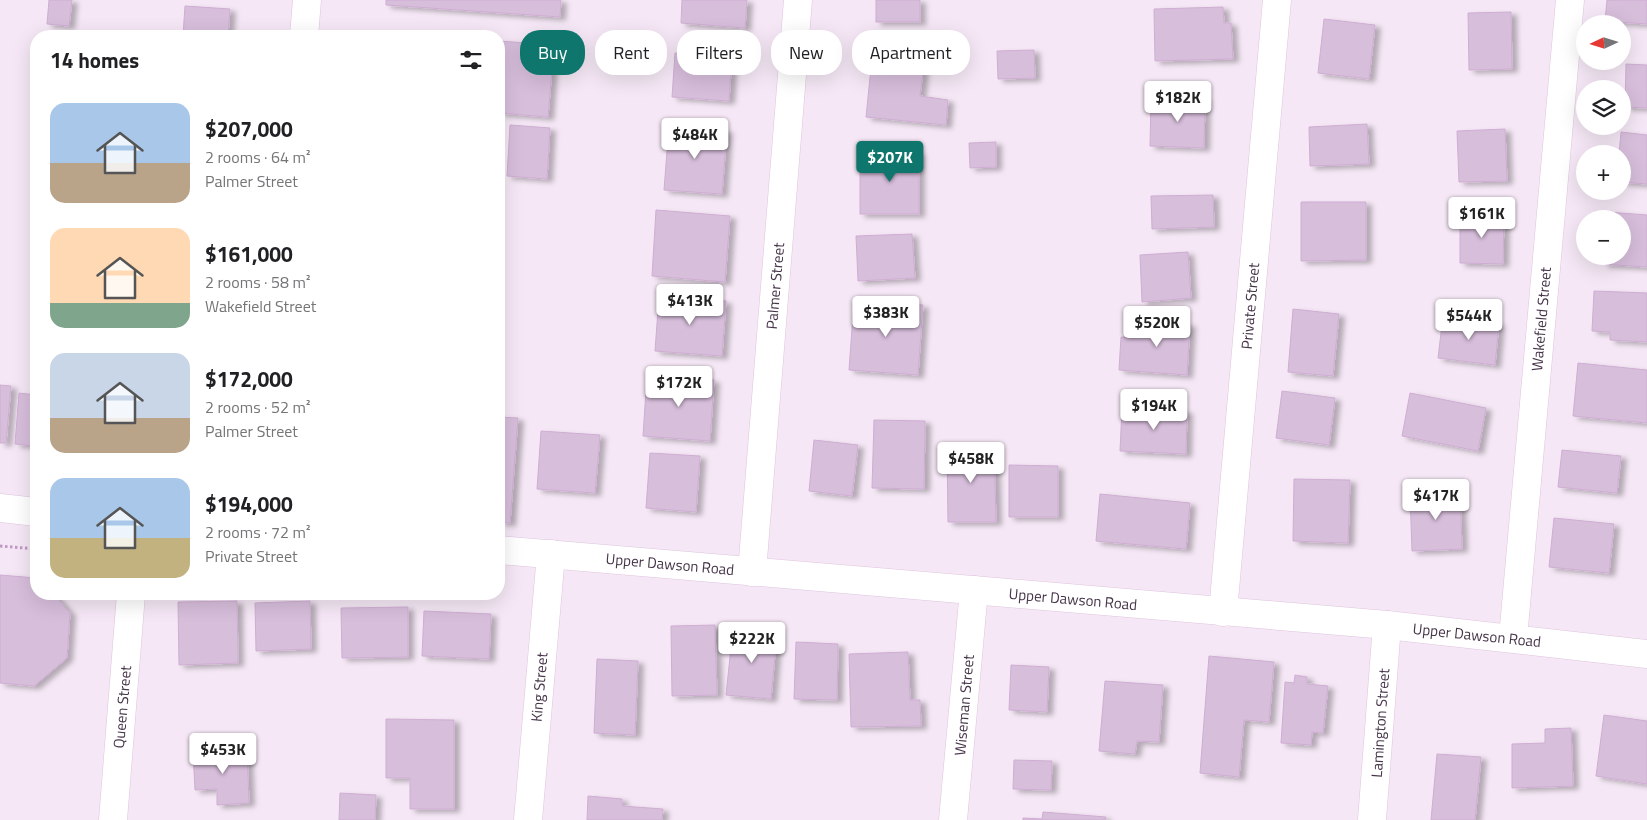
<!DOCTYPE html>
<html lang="en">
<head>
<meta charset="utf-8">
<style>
	:root { --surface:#fff; --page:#f2f2f2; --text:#202124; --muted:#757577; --accent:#0f766e }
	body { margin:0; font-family:"Titillium Web",sans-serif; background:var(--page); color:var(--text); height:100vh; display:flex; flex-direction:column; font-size:19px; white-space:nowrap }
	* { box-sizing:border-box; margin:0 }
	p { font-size:16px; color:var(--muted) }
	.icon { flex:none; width:28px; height:28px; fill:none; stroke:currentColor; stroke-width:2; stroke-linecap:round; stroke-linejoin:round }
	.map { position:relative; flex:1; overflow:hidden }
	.sheet { position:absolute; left:30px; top:30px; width:475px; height:570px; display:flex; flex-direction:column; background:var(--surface); border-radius:20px; box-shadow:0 5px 20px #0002 }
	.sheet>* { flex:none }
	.hud { position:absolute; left:520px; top:30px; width:475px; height:45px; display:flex; gap:10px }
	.needle { width:32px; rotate:266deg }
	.tools { position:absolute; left:1576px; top:15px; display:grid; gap:10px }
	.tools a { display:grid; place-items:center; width:55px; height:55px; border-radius:50%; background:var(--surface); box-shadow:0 5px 20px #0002; font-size:25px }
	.price { position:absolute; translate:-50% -42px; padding:0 11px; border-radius:5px; background:#fff; color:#222; font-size:16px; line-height:32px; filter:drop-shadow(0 1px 2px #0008) }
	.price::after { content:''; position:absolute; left:50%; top:30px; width:15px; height:11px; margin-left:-8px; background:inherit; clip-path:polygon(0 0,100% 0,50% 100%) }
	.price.current { background:var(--accent); color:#fff }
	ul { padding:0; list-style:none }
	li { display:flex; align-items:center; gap:15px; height:125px; padding:0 20px }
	li span { display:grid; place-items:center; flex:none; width:140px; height:100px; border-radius:15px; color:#555 }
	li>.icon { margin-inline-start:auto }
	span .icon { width:60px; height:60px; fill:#fffc; stroke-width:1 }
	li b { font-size:21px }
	h2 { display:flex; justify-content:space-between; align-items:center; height:60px; padding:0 20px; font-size:21px }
	.tag { padding:0 18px; border-radius:20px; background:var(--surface); box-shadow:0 5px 20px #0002; font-size:18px; line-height:45px }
	.tag.current { background:var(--accent); color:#fff }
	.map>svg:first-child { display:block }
	.building { fill:#d7bedb; stroke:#cfadd3; filter:url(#shadow) }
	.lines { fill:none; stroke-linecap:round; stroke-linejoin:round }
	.minor-casing { stroke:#dec5df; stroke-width:29 }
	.path { stroke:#c198c5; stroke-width:3; stroke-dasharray:2.5 2.5; stroke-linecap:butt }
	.minor { stroke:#fff; stroke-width:28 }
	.labels { text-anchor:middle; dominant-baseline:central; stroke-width:4; stroke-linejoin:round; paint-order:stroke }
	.street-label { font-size:15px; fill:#463549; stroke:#fff }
</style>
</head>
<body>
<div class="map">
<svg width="1647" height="820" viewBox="0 0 1647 820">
	<defs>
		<filter id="shadow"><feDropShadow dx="5.5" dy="3" stdDeviation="2.5" flood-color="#0004"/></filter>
	</defs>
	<rect width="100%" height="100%" fill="#f5e7f5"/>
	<!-- building -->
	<g class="building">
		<polygon points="49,0 72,0 69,26 47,24"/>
		<polygon points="386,0 561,0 560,17 386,5"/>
		<polygon points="682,0 747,0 745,28 681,23"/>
		<rect x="876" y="0" width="44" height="22"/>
		<polygon points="1607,0 1647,0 1647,24 1605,21"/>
		<polygon points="185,6 230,9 228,36 231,36 183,36"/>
		<polygon points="1223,7 1224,23 1231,23 1233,59 1155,61 1154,9"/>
		<polygon points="1511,12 1512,69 1469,70 1468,13"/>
		<polygon points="1324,19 1375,25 1369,79 1318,73"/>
		<polygon points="381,32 439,36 380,36"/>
		<polygon points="499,41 554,45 548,117 499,113"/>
		<polygon points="1034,50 1035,78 998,79 997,51"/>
		<polygon points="675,53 732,57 729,101 672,97"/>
		<polygon points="872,58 924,63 920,96 948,100 946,125 866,117"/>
		<polygon points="1626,64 1647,65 1647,108 1625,107"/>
		<polygon points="1151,97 1205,99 1204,148 1150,146"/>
		<polygon points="1367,124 1369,164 1310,166 1309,127"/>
		<polygon points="510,125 550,128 547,179 507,176"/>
		<polygon points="669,125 727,130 722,194 664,190"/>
		<polygon points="1505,129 1507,181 1459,182 1457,131"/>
		<polygon points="1621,132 1647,135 1647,184 1622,182 1622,154 1619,154"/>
		<polygon points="996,142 996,167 970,168 969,143"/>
		<rect x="860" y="152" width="59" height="62"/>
		<polygon points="1213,195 1214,227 1152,229 1151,196"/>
		<polygon points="1301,202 1366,202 1366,260 1301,261"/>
		<polygon points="656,210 730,216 725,282 652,276"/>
		<polygon points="1607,212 1647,215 1647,267 1603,264 1604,256 1622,256 1622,219 1606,219"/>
		<polygon points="1460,214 1504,215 1503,264 1460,263"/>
		<polygon points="912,234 915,278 858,281 856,236"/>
		<polygon points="1188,252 1191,298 1142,302 1140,255"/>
		<polygon points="1594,291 1647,293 1647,342 1610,340 1610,332 1592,331"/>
		<polygon points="659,296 726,301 722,356 655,351"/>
		<polygon points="854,301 923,305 918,375 849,370"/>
		<polygon points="1293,309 1339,314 1333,376 1288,372"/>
		<polygon points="1443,316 1499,323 1495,365 1438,358"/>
		<polygon points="1136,320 1190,324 1187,375 1119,370 1121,337 1135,338"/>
		<polygon points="1578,363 1647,370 1647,423 1573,416"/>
		<polygon points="647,375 714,380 710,441 643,436"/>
		<polygon points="0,385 11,386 6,443 0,443"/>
		<polygon points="1282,391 1335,398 1329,445 1276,438"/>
		<polygon points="19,393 36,395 36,446 15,444"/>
		<polygon points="1410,393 1486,408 1478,451 1402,436"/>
		<polygon points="1122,408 1187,411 1186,454 1120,451"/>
		<polygon points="499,417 518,418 510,523 499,522"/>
		<polygon points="874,420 925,421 924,489 872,488"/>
		<polygon points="541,431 600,435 595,493 537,489"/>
		<polygon points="814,440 858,445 852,496 809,491"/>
		<polygon points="994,446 996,522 948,522 947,447"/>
		<polygon points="1562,450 1621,456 1617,493 1558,487"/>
		<polygon points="650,453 700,456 696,512 646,508"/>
		<polygon points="1009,465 1058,466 1058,517 1009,517"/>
		<polygon points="1294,479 1350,480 1348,543 1293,541"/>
		<polygon points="1460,491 1462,549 1412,551 1410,493"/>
		<polygon points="1100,494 1190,503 1186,549 1096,541"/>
		<polygon points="1554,518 1614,524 1609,573 1549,567"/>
		<polygon points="0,575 36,578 36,594 54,594 70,613 67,658 34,686 0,683"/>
		<polygon points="237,601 238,663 179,665 178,602"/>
		<polygon points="310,601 311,649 256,651 255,603"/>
		<polygon points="408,607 408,657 342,658 341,608"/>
		<polygon points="424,611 491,614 489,659 422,656"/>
		<polygon points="715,625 717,695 672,696 671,626"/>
		<polygon points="733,628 777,633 771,699 726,695"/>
		<polygon points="796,642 838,644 837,700 794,699"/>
		<polygon points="908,652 910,700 920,700 921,726 851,727 849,654"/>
		<polygon points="1209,656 1274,662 1269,722 1244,720 1239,777 1200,773"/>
		<polygon points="597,659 638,661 635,735 594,733"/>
		<polygon points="1011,665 1049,667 1047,712 1009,710"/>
		<polygon points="1295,675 1307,677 1307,684 1328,686 1323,733 1312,732 1311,745 1281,743 1285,682 1294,683"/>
		<polygon points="1105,681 1163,685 1159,742 1137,741 1135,754 1099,751"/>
		<polygon points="1604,715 1647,721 1647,784 1596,776"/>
		<polygon points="386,719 454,720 454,809 410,809 410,778 386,778"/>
		<polygon points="1571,728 1573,786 1512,788 1512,744 1545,743 1545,729"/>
		<polygon points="247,749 249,803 217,805 217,789 195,790 193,751"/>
		<polygon points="1437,754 1481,757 1475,820 1431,820"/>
		<polygon points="1014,760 1052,761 1051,790 1013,789"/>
		<polygon points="340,793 376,795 375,820 339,820"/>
		<polygon points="588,796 622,799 622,806 663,809 662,820 587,820"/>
		<polygon points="1043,812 1106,817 1105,820 1023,820 1023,818 1042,819"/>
	</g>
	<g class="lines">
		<defs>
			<g id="minor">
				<polyline points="304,36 307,0"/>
				<polyline points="0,508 36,512"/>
				<polyline points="499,550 1387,625 1647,654"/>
				<polyline points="752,572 798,0"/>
				<polyline points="1223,612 1277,0"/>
				<polyline points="1513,638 1570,0"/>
				<polyline points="113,820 131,594"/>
				<polyline points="528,820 551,554"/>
				<polyline points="953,820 974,590"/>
				<polyline points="1372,820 1387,625"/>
			</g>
		</defs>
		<!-- minor casing -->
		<use href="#minor" class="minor-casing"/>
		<!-- path -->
		<polyline class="path" points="0,546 36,549"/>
		<!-- minor -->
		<use href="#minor" class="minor"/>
	</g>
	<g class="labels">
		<!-- street labels -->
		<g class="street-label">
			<text transform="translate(775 286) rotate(-85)">Palmer Street</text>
			<text transform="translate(1250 306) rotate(-85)">Private Street</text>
			<text transform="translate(1541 319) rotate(-85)">Wakefield Street</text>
			<text transform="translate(670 564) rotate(5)">Upper Dawson Road</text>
			<text transform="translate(1073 599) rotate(5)">Upper Dawson Road</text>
			<text transform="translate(1477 635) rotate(6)">Upper Dawson Road</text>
			<text transform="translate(539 687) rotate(-85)">King Street</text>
			<text transform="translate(964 705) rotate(-85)">Wiseman Street</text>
			<text transform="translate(122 707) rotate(-85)">Queen Street</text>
			<text transform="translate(1380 723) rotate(-86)">Lamington Street</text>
		</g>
	</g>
</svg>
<div class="tools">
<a><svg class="needle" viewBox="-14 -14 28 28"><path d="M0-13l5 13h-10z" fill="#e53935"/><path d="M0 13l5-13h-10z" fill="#757577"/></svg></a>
<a><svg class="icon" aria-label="layers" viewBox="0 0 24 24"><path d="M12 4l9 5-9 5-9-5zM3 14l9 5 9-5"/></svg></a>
<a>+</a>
<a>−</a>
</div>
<b class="price" style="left:1178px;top:123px">$182K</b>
<b class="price" style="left:695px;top:160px">$484K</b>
<b class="price current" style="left:890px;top:183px">$207K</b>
<b class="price" style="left:1482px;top:239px">$161K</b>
<b class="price" style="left:690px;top:326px">$413K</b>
<b class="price" style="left:886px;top:338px">$383K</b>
<b class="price" style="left:1469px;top:341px">$544K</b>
<b class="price" style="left:1157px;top:348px">$520K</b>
<b class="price" style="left:679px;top:408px">$172K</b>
<b class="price" style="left:1154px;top:431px">$194K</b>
<b class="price" style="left:971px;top:484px">$458K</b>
<b class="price" style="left:1436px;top:521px">$417K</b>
<b class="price" style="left:752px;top:664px">$222K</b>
<b class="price" style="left:223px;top:775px">$453K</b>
<div class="hud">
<a class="tag current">Buy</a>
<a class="tag">Rent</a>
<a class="tag">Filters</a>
<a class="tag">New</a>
<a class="tag">Apartment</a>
</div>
<section class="sheet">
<h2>14 homes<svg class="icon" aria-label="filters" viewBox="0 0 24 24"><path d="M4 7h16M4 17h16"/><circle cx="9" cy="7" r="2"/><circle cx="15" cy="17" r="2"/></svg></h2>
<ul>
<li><span style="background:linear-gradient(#a9c7e8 60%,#b9a48a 0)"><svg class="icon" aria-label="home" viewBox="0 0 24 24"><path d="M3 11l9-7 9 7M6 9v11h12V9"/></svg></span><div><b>$207,000</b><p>2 rooms · 64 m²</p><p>Palmer Street</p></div></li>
<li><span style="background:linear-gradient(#ffd9b3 75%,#7fa58c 0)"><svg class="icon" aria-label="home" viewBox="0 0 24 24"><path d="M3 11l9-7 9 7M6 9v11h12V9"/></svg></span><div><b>$161,000</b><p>2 rooms · 58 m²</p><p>Wakefield Street</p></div></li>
<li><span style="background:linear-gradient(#c9d6e8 65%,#b9a48a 0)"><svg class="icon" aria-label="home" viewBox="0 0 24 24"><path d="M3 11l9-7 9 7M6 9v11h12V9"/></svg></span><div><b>$172,000</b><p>2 rooms · 52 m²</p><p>Palmer Street</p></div></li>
<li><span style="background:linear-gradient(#a9c7e8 60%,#c2b280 0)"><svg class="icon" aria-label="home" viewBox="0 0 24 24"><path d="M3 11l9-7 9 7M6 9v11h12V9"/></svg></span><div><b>$194,000</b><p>2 rooms · 72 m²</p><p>Private Street</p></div></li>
</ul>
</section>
</div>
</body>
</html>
